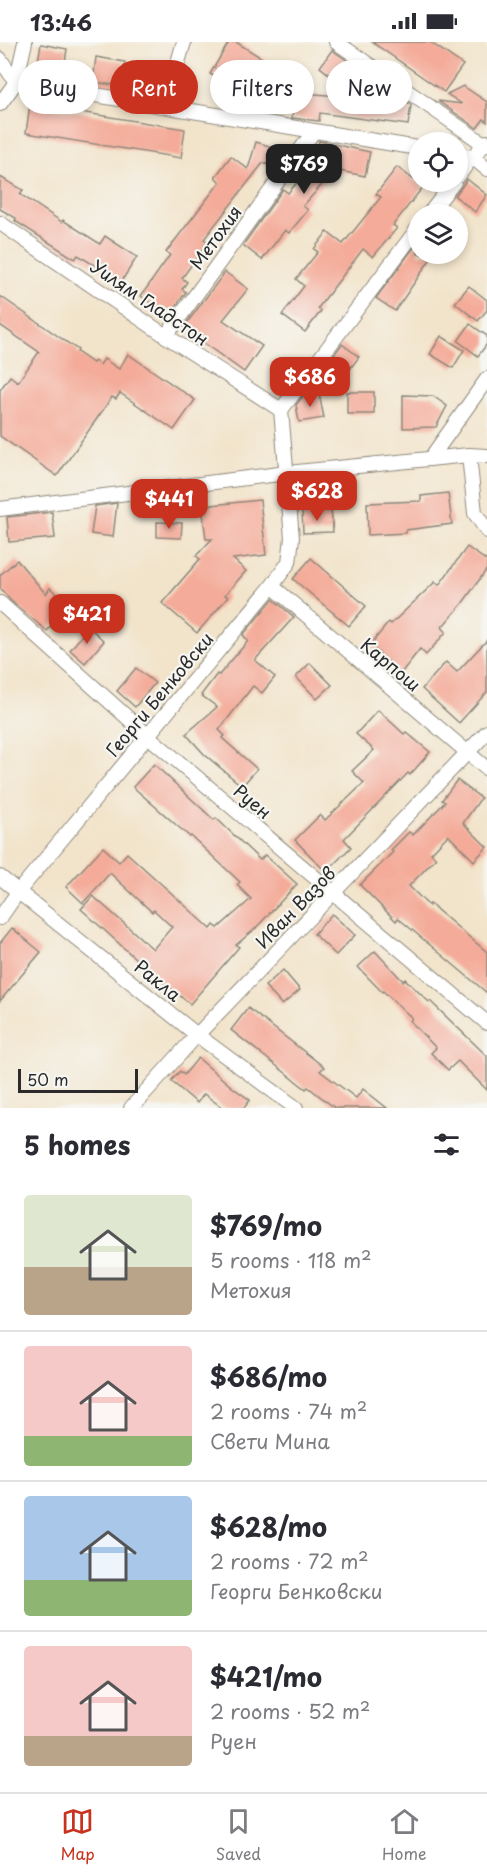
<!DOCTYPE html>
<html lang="en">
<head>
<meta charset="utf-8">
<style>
	:root { --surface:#fff; --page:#f2f2f3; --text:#2b2b33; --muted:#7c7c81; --line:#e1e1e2; --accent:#c8321e }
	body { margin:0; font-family:"Playpen Sans",sans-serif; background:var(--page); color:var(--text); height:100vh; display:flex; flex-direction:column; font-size:22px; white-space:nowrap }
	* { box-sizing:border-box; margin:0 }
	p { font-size:20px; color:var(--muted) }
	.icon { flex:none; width:33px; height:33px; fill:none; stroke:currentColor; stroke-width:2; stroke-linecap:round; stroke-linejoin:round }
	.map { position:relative; height:1066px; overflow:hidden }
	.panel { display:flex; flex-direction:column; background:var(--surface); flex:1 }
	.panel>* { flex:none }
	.guide { position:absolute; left:18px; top:18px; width:452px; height:54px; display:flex; gap:12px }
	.tools { position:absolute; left:408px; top:90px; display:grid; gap:12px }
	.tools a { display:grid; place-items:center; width:60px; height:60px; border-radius:50%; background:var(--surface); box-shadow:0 3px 9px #0003; font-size:30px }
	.scale { position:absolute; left:18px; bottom:15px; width:120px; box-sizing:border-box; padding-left:6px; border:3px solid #2b2b2b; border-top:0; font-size:16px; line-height:21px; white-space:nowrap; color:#2b2b2b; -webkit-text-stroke:4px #f6f6f2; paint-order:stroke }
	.price { position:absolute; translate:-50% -51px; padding:0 14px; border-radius:12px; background:var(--accent); color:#fff; font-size:20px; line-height:39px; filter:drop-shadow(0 2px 3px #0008) }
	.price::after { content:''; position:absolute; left:50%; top:36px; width:18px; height:14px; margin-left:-9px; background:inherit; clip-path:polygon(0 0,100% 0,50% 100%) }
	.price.on { background:#222; color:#fff }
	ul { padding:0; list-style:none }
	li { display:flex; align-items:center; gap:18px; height:150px; padding:0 24px }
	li+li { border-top:2px solid var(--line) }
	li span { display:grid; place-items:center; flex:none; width:168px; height:120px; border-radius:6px; color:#555 }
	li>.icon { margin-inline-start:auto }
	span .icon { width:72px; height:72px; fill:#fffc; stroke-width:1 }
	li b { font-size:26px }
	h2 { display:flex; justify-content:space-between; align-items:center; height:72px; padding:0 24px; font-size:26px }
	.pill { padding:0 21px; border-radius:27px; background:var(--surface); box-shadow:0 3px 9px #0003; font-size:21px; line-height:54px }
	.pill.on { background:var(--accent); color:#fff }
	.status { display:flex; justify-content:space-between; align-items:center; height:42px; padding:0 30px; background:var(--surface); direction:ltr }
	.status svg { height:16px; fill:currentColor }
	.menu { display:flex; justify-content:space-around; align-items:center; height:84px; border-top:2px solid var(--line); background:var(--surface); font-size:16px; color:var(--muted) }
	.menu a { display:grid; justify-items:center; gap:3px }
	.menu .on { color:var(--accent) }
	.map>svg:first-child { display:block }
	.building { fill:#f4ab99 }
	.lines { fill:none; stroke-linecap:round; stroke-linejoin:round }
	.minor-casing { stroke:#8e887b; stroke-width:16 }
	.minor { stroke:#fff; stroke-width:14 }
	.labels { text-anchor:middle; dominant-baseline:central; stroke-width:4.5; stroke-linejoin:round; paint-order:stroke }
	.street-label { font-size:18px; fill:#2b2b2b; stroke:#f6f6f2 }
</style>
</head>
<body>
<div class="status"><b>13:46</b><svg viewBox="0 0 49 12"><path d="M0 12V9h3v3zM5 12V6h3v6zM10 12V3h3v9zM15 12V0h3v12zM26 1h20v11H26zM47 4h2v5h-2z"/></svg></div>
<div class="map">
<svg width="487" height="1066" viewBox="0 0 487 1066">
	<rect width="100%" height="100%" fill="#f6f6f2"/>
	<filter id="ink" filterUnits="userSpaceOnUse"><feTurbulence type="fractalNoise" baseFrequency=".0167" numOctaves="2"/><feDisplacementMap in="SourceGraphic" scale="12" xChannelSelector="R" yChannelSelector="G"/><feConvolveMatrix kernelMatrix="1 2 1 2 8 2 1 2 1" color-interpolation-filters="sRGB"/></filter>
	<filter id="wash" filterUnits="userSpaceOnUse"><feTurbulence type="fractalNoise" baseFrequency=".008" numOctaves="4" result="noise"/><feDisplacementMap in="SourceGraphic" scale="24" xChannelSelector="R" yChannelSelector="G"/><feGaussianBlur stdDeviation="1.35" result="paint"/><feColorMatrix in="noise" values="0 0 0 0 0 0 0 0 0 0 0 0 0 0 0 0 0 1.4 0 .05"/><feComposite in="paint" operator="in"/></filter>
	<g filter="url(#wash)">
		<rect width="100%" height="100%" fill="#f2e4cb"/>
		<g id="blocks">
			<!-- building -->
			<g class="building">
				<polygon points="229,0 236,0 265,18 243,53 210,32"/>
				<polygon points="372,0 430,0 463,23 444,50"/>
				<polygon points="41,2 67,7 63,34 36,30"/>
				<polygon points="332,8 358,26 344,44 320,25"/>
				<polygon points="96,15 125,20 121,44 93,40"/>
				<polygon points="463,44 487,60 487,80 484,77 477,86 438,59 462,62 447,52"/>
				<polygon points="347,46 397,53 411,63 408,83 320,71 319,79 292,76 294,50 360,56"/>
				<polygon points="30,62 185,87 181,116 26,91"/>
				<polygon points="319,99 370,110 365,134 335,128 303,164 308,168 289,191 285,188 262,218 243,203 283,147 288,151 314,121"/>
				<polygon points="256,100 279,107 274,125 263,121 204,197 208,200 182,236 187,240 182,247 186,250 169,274 141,254 170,213 166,210 220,140 215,135 231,114 248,127"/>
				<polygon points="397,125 423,145 393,183 397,186 373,215 363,207 318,266 321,269 305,290 282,273 304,244 296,237 318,210 314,207 327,190 343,202 381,155 376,152"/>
				<polygon points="0,135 23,148 20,152 62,180 63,178 100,202 105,194 137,215 121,240 78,213 75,217 15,179 16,176 0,167"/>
				<polygon points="467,137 487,153 475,170 455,154"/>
				<polygon points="418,200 418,212 434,212 395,269 376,256"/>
				<polygon points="225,230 248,247 223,278 262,304 244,330 183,286"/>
				<polygon points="469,244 487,258 487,268 478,279 455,261"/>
				<polygon points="0,254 78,308 77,310 93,321 95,319 100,323 104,317 119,327 128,312 195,358 174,388 120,351 116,357 112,355 57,434 0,394 0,348 10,334 18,340 39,310 0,283"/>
				<polygon points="470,282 487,294 487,302 478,314 458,299"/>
				<polygon points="441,294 464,308 453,326 430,312"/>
				<polygon points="342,302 359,315 344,335 327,322"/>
				<rect x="347" y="350" width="27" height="22"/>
				<polygon points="319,351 324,376 299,380 296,363 303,354"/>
				<polygon points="403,353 433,354 447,364 436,385 403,386"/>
				<polygon points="448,451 452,482 406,488 406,491 368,493 367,461 421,459 421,454"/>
				<polygon points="260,458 266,513 233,517 246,529 225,553 228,555 197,591 162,561 200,517 196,514 212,497 206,497 202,464"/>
				<polygon points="117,461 113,495 91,492 95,464"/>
				<polygon points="331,468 333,490 303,491 302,469"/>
				<polygon points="52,470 55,496 9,500 7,475"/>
				<polygon points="157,480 182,481 181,496 157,495"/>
				<polygon points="467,505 487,519 487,527 462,562 442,585 446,590 426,613 420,607 401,631 370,603 389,580 391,582 435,540 439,543"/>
				<polygon points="311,516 366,564 349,584 293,537"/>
				<polygon points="17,518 46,552 50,546 69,563 47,589 11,559 0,546 0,533"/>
				<polygon points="273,557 294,575 255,618 275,635 262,651 253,644 219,688 225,694 222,696 257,727 242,744 204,712 186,692 217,665 201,653 217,632 219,633 248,599 243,593"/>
				<polygon points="89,585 104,599 85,621 70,608"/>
				<polygon points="487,598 487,650 459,681 422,647 446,620 457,630"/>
				<polygon points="310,621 332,643 317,657 296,635"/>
				<polygon points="136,626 155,641 135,665 117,649"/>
				<polygon points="378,668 404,692 406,690 430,710 410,733 408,731 344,797 351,805 326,830 295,798 320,773 325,778 364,741 352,729 374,708 356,692"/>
				<polygon points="154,722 214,778 216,776 260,818 265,813 297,842 255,887 236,903 239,905 190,962 147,927 81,867 93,854 153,907 172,885 154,868 152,870 110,831 83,861 66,845 103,805 119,820 127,811 211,887 214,883 218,886 251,857 237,843 240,840 191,794 190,795 133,745"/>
				<polygon points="457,738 481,756 463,781 487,805 474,819 448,793 431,811 436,816 409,844 429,864 430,862 487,910 487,951 398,876 396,879 360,843 393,810 391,808 409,790 413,793 445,760 442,758"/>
				<polygon points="332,872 355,893 336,913 314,892"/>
				<polygon points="12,886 41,910 0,959 0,901"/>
				<polygon points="375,909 403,939 405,937 429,960 430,959 487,1014 487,1048 458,1019 448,1028 431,1011 436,1006 410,979 412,976 383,949 382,950 358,925"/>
				<polygon points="283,928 300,948 282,963 265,944"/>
				<polygon points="248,966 324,1025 320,1029 356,1056 363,1047 387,1066 335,1066 308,1045 306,1047 231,988"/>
				<polygon points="198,1016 232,1045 250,1058 244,1066 223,1066 204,1052 197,1061 171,1039 180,1029 184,1033"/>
			</g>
		</g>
	</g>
	<g filter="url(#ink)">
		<use href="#blocks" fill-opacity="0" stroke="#8e887b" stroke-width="1.5"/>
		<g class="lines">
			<defs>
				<g id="minor">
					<polyline points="336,0 484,102"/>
					<polyline points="0,17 16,40"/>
					<polyline points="16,40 418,106"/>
					<polyline points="0,62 16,40 25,0"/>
					<polyline points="165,64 184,0"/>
					<polyline points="458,113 472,115 487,127"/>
					<polyline points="458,134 472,115 487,100"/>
					<polyline points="429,172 454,140"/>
					<polyline points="0,181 166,294 281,368"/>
					<polyline points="166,294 314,89"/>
					<polyline points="469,413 475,471 487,489"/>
					<polyline points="430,417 487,337"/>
					<polyline points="0,467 287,431 469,413 487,414"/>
					<polyline points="272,544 487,727"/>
					<polyline points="0,561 148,694 487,981"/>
					<polyline points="0,835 197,993 296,1066"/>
					<polyline points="0,876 18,850 272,544 289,520 292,496 281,368 418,186"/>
					<polyline points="131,1066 197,993 487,690"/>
				</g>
			</defs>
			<!-- minor casing -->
			<use href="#minor" class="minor-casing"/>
			<!-- minor -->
			<use href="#minor" class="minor"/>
		</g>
	</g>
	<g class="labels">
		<!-- street labels -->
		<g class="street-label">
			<text transform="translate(215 195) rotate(-54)">Метохия</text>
			<text transform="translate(150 260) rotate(34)">Уилям Гладстон</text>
			<text transform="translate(391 622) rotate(40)">Карпош</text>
			<text transform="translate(159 652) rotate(-50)">Георги Бенковски</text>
			<text transform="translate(253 759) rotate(40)">Руен</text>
			<text transform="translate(295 865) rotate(-46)">Иван Вазов</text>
			<text transform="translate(158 938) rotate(39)">Ракла</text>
		</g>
	</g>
</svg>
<div class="tools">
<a><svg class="icon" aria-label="locate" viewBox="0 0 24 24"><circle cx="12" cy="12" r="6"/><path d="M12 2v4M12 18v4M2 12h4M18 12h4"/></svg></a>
<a><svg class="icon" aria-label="layers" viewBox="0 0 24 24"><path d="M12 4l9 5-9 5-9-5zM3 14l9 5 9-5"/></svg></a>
</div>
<div class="scale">50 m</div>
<b class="price on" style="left:304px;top:153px">$769</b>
<b class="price" style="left:310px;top:366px">$686</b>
<b class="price" style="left:317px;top:480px">$628</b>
<b class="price" style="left:169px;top:488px">$441</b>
<b class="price" style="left:87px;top:603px">$421</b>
<div class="guide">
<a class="pill">Buy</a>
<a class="pill on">Rent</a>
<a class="pill">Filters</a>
<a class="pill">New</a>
</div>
</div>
<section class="panel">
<h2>5 homes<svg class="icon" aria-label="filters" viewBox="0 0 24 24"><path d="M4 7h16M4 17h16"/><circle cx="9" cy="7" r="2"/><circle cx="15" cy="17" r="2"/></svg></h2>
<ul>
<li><span style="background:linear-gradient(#dfe7d0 60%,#b9a48a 0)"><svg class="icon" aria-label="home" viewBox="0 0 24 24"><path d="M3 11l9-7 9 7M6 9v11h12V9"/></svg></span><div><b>$769/mo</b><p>5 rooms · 118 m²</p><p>Метохия</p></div></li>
<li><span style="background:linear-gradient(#f6c9c9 75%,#8fb573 0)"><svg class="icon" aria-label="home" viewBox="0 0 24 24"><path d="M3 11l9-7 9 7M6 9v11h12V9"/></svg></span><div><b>$686/mo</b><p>2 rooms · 74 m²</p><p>Свети Мина</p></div></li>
<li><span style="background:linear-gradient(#a9c7e8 70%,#8fb573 0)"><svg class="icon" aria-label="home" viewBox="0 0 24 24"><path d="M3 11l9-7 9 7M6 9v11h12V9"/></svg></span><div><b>$628/mo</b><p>2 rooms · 72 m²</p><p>Георги Бенковски</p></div></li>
<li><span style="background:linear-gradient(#f6c9c9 75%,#b9a48a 0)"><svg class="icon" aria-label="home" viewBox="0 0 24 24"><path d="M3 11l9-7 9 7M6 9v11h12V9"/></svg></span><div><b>$421/mo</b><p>2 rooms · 52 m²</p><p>Руен</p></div></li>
</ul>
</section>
<nav class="menu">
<a class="on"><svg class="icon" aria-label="map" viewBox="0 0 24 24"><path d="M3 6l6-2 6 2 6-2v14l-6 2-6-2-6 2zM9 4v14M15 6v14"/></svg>Map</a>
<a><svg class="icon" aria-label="saved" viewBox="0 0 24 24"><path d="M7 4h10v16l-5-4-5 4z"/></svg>Saved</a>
<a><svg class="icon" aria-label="home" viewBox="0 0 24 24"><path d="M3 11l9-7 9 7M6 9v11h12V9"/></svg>Home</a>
</nav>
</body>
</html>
